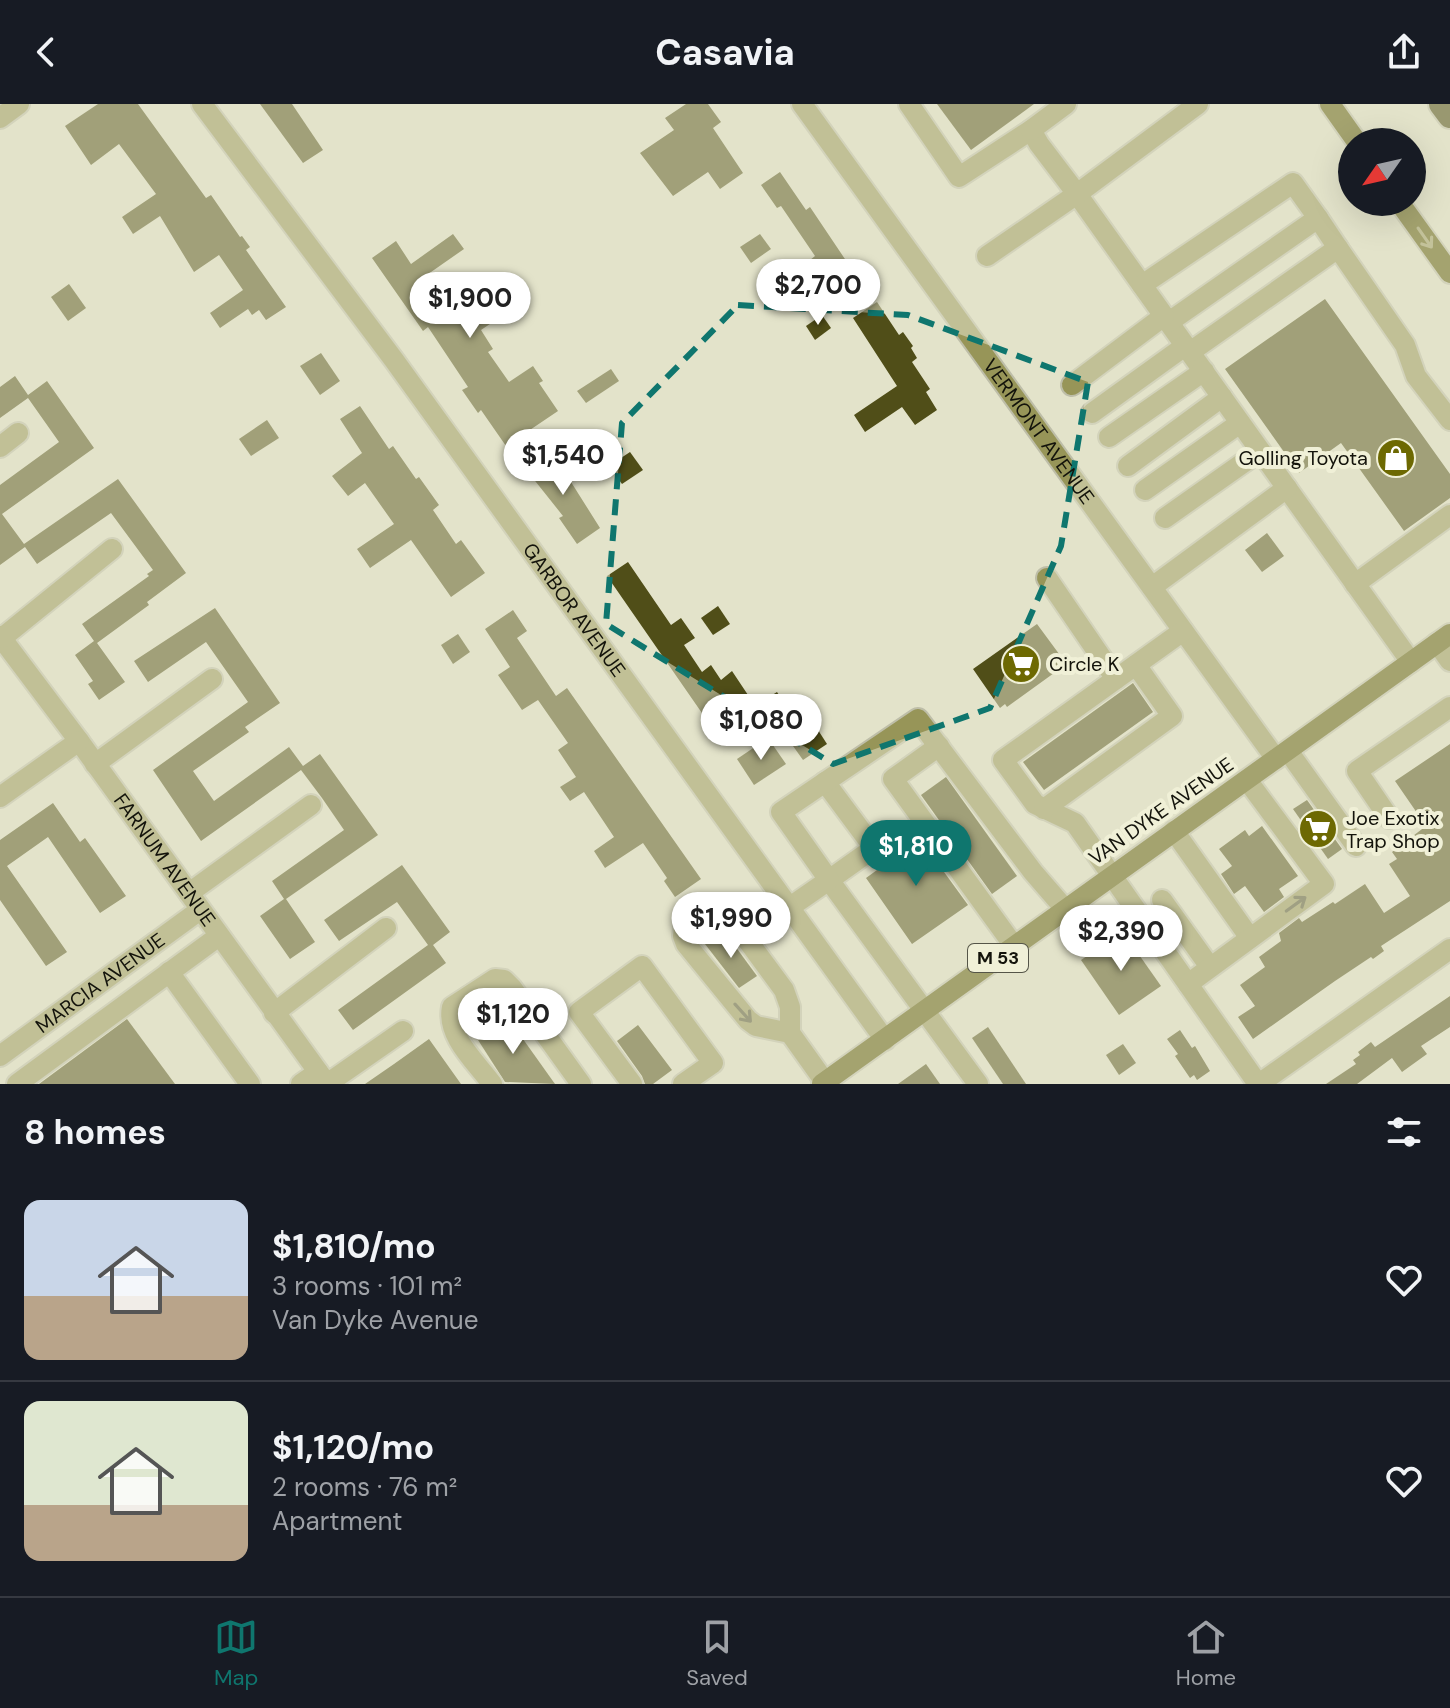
<!DOCTYPE html>
<html lang="en">
<head>
<meta charset="utf-8">
<style>
	:root { --surface:#171b24; --page:#20242c; --text:#f1f3f6; --muted:#9ea1a6; --line:#363941; --accent:#0f766e }
	body { margin:0; font-family:"DM Sans",sans-serif; background:var(--page); color:var(--text); height:100vh; display:flex; flex-direction:column; font-size:30px; white-space:nowrap }
	* { box-sizing:border-box; margin:0 }
	p { font-size:26px; color:var(--muted) }
	.icon { flex:none; width:44px; height:44px; fill:none; stroke:currentColor; stroke-width:2; stroke-linecap:round; stroke-linejoin:round }
	.map { position:relative; height:980px; overflow:hidden }
	.details { display:flex; flex-direction:column; background:var(--surface); flex:1 }
	.details>* { flex:none }
	.needle { width:52px; rotate:236deg }
	.fabs { position:absolute; left:1338px; top:24px; display:grid; gap:16px }
	.fabs a { display:grid; place-items:center; width:88px; height:88px; border-radius:50%; background:var(--surface); box-shadow:0 8px 32px #0002; font-size:40px }
	.price { position:absolute; translate:-50% -68px; padding:0 18px; border-radius:28px; background:#fff; color:#222; font-size:26px; line-height:52px; filter:drop-shadow(0 2px 4px #0008) }
	.price::after { content:''; position:absolute; left:50%; top:48px; width:24px; height:18px; margin-left:-12px; background:inherit; clip-path:polygon(0 0,100% 0,50% 100%) }
	.price.selected { background:var(--accent); color:#fff }
	ul { padding:0; list-style:none }
	li { display:flex; align-items:center; gap:24px; height:200px; padding:0 24px }
	li+li { border-top:2px solid var(--line) }
	li span { display:grid; place-items:center; flex:none; width:224px; height:160px; border-radius:16px; color:#555 }
	li>.icon { margin-inline-start:auto }
	span .icon { width:96px; height:96px; fill:#fffc; stroke-width:1 }
	li b { font-size:34px }
	h2 { display:flex; justify-content:space-between; align-items:center; height:96px; padding:0 24px; font-size:34px }
	header { display:flex; justify-content:space-between; align-items:center; height:104px; padding:0 24px; background:var(--surface); font-size:36px; font-weight:800 }
	.menu { display:flex; justify-content:space-around; align-items:center; height:112px; border-top:2px solid var(--line); background:var(--surface); font-size:22px; color:var(--muted) }
	.menu a { display:grid; justify-items:center; gap:4px }
	.menu .selected { color:var(--accent) }
	.map>svg:first-child { display:block }
	.building { fill:#504e18 }
	.lines { fill:none; stroke-linecap:round; stroke-linejoin:round }
	.minor-casing { stroke:#bebea8; stroke-width:24 }
	.major-casing { stroke:#bebea8; stroke-width:24 }
	.highway-casing { stroke:#bebea8; stroke-width:28 }
	.minor { stroke:#979558; stroke-width:20 }
	.major { stroke:#575400; stroke-width:20 }
	.highway { stroke:#3f3d03; stroke-width:24 }
	.oneway { stroke:#9c9a61 }
	.oneway2 { stroke:#4e4e2e }
	.marked { fill:none; stroke:#0f766e; stroke-width:6; stroke-dasharray:16 10; stroke-linejoin:round }
	.labels { text-anchor:middle; dominant-baseline:central; stroke-width:8; stroke-linejoin:round; paint-order:stroke }
	.shield { fill:#f0f0d7; stroke:#555548; stroke-width:2 }
	.shield-label { font-size:18px; font-weight:bold; fill:#13130b }
	.street-label { font-size:20px; fill:#13130b; stroke:#f0f0d7 }
	.poi-label { font-size:20px; fill:#13130b; stroke:#f0f0d7; text-anchor:start }
</style>
</head>
<body>
<header><svg class="icon" aria-label="back" viewBox="0 0 24 24"><path d="M15 5l-7 7 7 7"/></svg>Casavia<svg class="icon" aria-label="share" viewBox="0 0 24 24"><path d="M12 15V3M7 8l5-5 5 5M5 13v7h14v-7"/></svg></header>
<div class="map">
<svg width="1450" height="980" viewBox="0 0 1450 980">
	<rect width="100%" height="100%" fill="#e3e3ca"/>
	<!-- building -->
	<g class="building">
		<polygon points="98,0 138,0 206,94 211,91 240,133 242,132 250,143 246,146 286,203 266,216 259,206 252,211 248,205 220,224 210,209 243,186 219,151 194,168 160,112 133,130 122,113 156,90 119,40 91,61 65,22"/>
		<polygon points="260,0 292,0 323,46 303,59"/>
		<polygon points="686,0 708,0 721,18 713,24 743,69 720,85 708,68 673,92 640,49 674,26 665,14"/>
		<polygon points="937,0 1034,0 971,46"/>
		<polygon points="780,68 806,106 810,103 855,170 824,191 804,161 815,152 781,102 777,104 761,81"/>
		<polygon points="453,130 464,145 421,175 442,207 474,183 485,198 512,179 524,197 481,226 493,245 488,248 509,278 533,262 543,277 539,279 558,307 506,342 481,306 478,309 462,286 468,283 428,223 423,227 372,154 396,137 411,160"/>
		<polygon points="760,130 771,145 751,159 740,143"/>
		<polygon points="69,180 86,204 68,217 51,193"/>
		<polygon points="1325,195 1450,370 1450,394 1404,427 1341,339 1299,369 1225,265"/>
		<polygon points="877,198 899,231 903,228 913,242 911,244 917,254 912,258 930,285 926,288 937,306 915,321 902,303 865,328 854,311 897,282 853,214"/>
		<polygon points="822,211 831,224 815,236 806,222"/>
		<polygon points="321,249 340,277 320,291 300,262"/>
		<polygon points="611,265 619,277 586,299 577,287"/>
		<polygon points="15,272 28,291 47,277 94,344 2,410 24,440 118,375 186,469 147,498 149,501 97,539 125,578 99,596 88,580 93,577 75,551 94,537 82,520 149,472 147,470 153,466 111,409 37,460 25,443 0,461 0,381 59,338 28,294 0,314 0,283"/>
		<polygon points="360,302 389,345 393,342 416,375 419,373 439,401 433,406 456,440 461,436 485,469 451,493 411,436 370,464 357,445 394,420 365,379 348,392 332,372 362,349 340,315"/>
		<polygon points="267,316 279,334 251,352 239,335"/>
		<polygon points="545,346 571,378 600,424 577,440 559,414 563,412 524,363"/>
		<polygon points="630,348 643,366 622,380 609,362"/>
		<polygon points="1267,429 1284,452 1262,468 1245,446"/>
		<polygon points="628,458 671,521 681,514 695,534 684,541 702,568 711,561 721,576 732,567 758,606 715,635 701,614 704,612 607,472"/>
		<polygon points="718,502 730,520 713,531 701,514"/>
		<polygon points="215,504 280,599 245,623 249,628 193,667 214,697 289,643 303,662 320,650 378,731 286,795 315,838 290,855 260,812 284,795 272,777 344,726 322,694 301,666 201,737 153,666 248,598 206,538 148,578 134,557"/>
		<polygon points="513,506 527,527 517,534 556,592 567,584 701,775 675,793 664,777 667,774 643,739 605,764 594,747 614,733 584,688 570,697 560,683 576,673 558,646 568,639 538,596 522,606 498,571 510,563 485,525"/>
		<polygon points="1037,520 1065,558 1059,562 1061,564 1007,603 1005,600 1000,604 973,565"/>
		<polygon points="458,530 470,548 453,560 441,541"/>
		<polygon points="1133,579 1153,608 1044,686 1023,658"/>
		<polygon points="777,588 788,605 770,617 758,600"/>
		<polygon points="818,626 827,640 803,656 793,642"/>
		<polygon points="768,634 786,660 754,681 737,655"/>
		<polygon points="1450,640 1450,797 1381,842 1384,847 1373,855 1371,853 1335,877 1253,935 1238,913 1255,902 1240,881 1265,863 1259,853 1281,837 1279,829 1299,814 1302,818 1333,798 1335,800 1365,780 1384,809 1410,792 1389,760 1397,755 1392,748 1426,722 1395,677"/>
		<polygon points="946,673 1017,772 992,790 921,691"/>
		<polygon points="1307,696 1342,745 1328,755 1293,705"/>
		<polygon points="53,699 80,738 85,734 126,792 100,809 48,733 7,762 67,848 46,862 0,796 0,736"/>
		<polygon points="907,717 968,801 912,840 866,774 906,745 893,727"/>
		<polygon points="1262,722 1298,772 1279,785 1284,793 1264,808 1245,782 1234,790 1221,770 1232,762 1219,745 1245,726 1249,732"/>
		<polygon points="402,761 450,828 433,841 446,859 353,926 338,906 428,841 397,798 339,837 324,816"/>
		<polygon points="724,827 757,872 739,884 705,840"/>
		<polygon points="1123,828 1161,882 1119,911 1081,856"/>
		<polygon points="1450,892 1450,923 1421,942 1427,950 1402,968 1392,954 1357,980 1326,980 1356,960 1353,956 1360,951 1358,948 1371,938 1375,943"/>
		<polygon points="508,914 555,980 505,978 478,936"/>
		<polygon points="127,915 175,980 39,980"/>
		<polygon points="638,921 672,966 653,980 645,980 642,972 617,937"/>
		<polygon points="988,923 1026,980 1003,980 972,934"/>
		<polygon points="1180,926 1192,944 1195,942 1210,967 1197,976 1194,971 1190,974 1175,952 1178,950 1167,935"/>
		<polygon points="429,935 461,980 365,980 394,960"/>
		<polygon points="1123,940 1136,959 1119,971 1106,951"/>
		<polygon points="926,960 940,980 898,980"/>
	</g>
	<g class="lines">
		<defs>
			<g id="minor">
				<path id="s1" d="M202 0 394 256 885 936"/>
				<path id="s2" d="M802 0 1276 655"/>
				<polyline points="909,0 959,73 1031,26 1039,40 1077,90 1411,558"/>
				<polyline points="0,14 19,0"/>
				<polyline points="1031,26 1066,0"/>
				<polyline points="987,152 1077,90 1198,0"/>
				<polyline points="1142,181 1293,79 1318,114"/>
				<polyline points="1169,218 1318,114 1338,144"/>
				<polyline points="1190,248 1338,144 1405,241 1416,272 1450,316"/>
				<polyline points="1072,281 1164,212"/>
				<polyline points="1092,309 1185,242"/>
				<polyline points="1109,333 1204,267"/>
				<polyline points="0,343 18,329"/>
				<polyline points="1128,362 1222,293"/>
				<polyline points="1145,386 1240,319"/>
				<polyline points="1165,414 1260,347"/>
				<polyline points="1047,474 1116,575"/>
				<polyline points="1355,480 1450,411"/>
				<polyline points="1152,483 1287,384"/>
				<polyline points="1183,527 1003,656 1035,700 1075,719 1258,980"/>
				<path id="s3" d="M0 532 79 637 327 980 403 927"/>
				<polyline points="2,534 112,445"/>
				<polyline points="1437,539 1450,557"/>
				<polyline points="939,642 893,675 1014,842"/>
				<polyline points="1288,647 1356,742"/>
				<polyline points="95,660 212,575"/>
				<polyline points="825,678 874,744 829,776 978,980"/>
				<polyline points="0,693 79,637"/>
				<polyline points="1044,705 1172,612 1136,561"/>
				<polyline points="1389,714 1357,667 1450,603"/>
				<polyline points="1174,727 1250,834"/>
				<polyline points="189,789 311,701"/>
				<polyline points="1162,796 1210,863"/>
				<polyline points="790,803 829,776 781,708 918,615 1033,768 1065,805"/>
				<polyline points="169,868 250,980"/>
				<polyline points="1188,880 1324,780 1247,676"/>
				<polyline points="274,909 386,824"/>
				<path d="M790 929 756 922 748 916 686 840 683 832 685 818C699 808 710 795 726 807L784 886 790 903V929L825 978"/>
				<path id="s4" d="M0 952 200 806"/>
				<polyline points="17,980 219,832"/>
				<polyline points="301,980 318,968"/>
				<path d="M492 980C476 958 446 932 452 903L495 875 504 876 512 884 581 980"/>
				<polyline points="632,980 579,908 642,862 713,959 683,980"/>
				<polyline points="1259,980 1450,845"/>
			</g>
			<g id="major">
				<polyline points="1330,0 1357,38"/>
				<polyline points="1399,98 1450,169"/>
				<polyline points="822,980 1450,530"/>
			</g>
			<polyline id="highway" points="1441,0 1450,12"/>
		</defs>
		<!-- minor casing -->
		<use href="#minor" class="minor-casing"/>
		<!-- major casing -->
		<use href="#major" class="major-casing"/>
		<!-- highway casing -->
		<use href="#highway" class="highway-casing"/>
		<!-- minor -->
		<use href="#minor" class="minor"/>
		<!-- major -->
		<use href="#major" class="major"/>
		<!-- highway -->
		<use href="#highway" class="highway"/>
	</g>
	<!-- one-way arrows -->
	<defs><path id="oneway-shaft" d="M-6 0H5M1.5-3L5.5 0L1.5 3" fill="none" stroke-width="1.6" stroke-linecap="round" stroke-linejoin="round" transform="scale(2)"/></defs>
	<use class="oneway" href="#oneway-shaft" transform="translate(1425 134) rotate(55)"/>
	<g class="oneway2">
		<use href="#oneway-shaft" transform="translate(1296 800) rotate(-36)"/>
		<use href="#oneway-shaft" transform="translate(743 909) rotate(48)"/>
	</g>
	<!-- marked area -->
	<path d="M0 0H1450V980H0ZM738 201 908 211 1088 278 1061 442 990 604 833 660 606 520 622 319Z" fill="#e3e3ca" fill-opacity=".55" fill-rule="evenodd"/>
	<path class="marked" d="M738 201 908 211 1088 278 1061 442 990 604 833 660 606 520 622 319Z"/>
	<!-- icons -->
	<defs>
		<symbol id="shop-disc" viewBox="-11 -11 22 22"><circle r="9.5" fill="#6d6902" stroke="#f0f0d7"/><path d="M-5-2.5h2.3a2.7 3.5 0 0 1 5.4 0H5L5.5 6h-11ZM-1.5-2.5h3a1.5 2.3 0 0 0-3 0Z" fill="#fff"/></symbol>
		<symbol id="supermarket-disc" viewBox="-11 -11 22 22"><circle r="9.5" fill="#6d6902" stroke="#f0f0d7"/><path d="M-6-5.5h2.5l.6 2H6L4.5 2H-2.5L-4.4-4H-6ZM-1.5 3.2a1.3 1.3 0 1 0 .1 0ZM3 3.2a1.3 1.3 0 1 0 .1 0Z" fill="#fff"/></symbol>
	</defs>
	<g fill-rule="evenodd">
		<use href="#shop-disc" x="1374" y="332" width="44" height="44"/>
		<use href="#supermarket-disc" x="999" y="538" width="44" height="44"/>
		<use href="#supermarket-disc" x="1296" y="703" width="44" height="44"/>
	</g>
	<g class="labels">
		<!-- shield labels -->
		<rect class="shield" x="968" y="840" width="60" height="28" rx="6"/>
		<g class="shield-label">
			<text x="998" y="854">M 53</text>
		</g>
		<!-- street labels -->
		<g class="street-label">
			<text stroke="none"><textPath href="#s2" startOffset="404">VERMONT AVENUE</textPath></text>
			<text stroke="none"><textPath href="#s1" startOffset="628">GARBOR AVENUE</textPath></text>
			<text transform="translate(1161 707) rotate(-35)">VAN DYKE AVENUE</text>
			<text stroke="none"><textPath href="#s3" startOffset="278">FARNUM AVENUE</textPath></text>
			<text stroke="none"><textPath href="#s4" startOffset="124">MARCIA AVENUE</textPath></text>
		</g>
		<!-- poi labels -->
		<g class="poi-label">
			<text x="1368" y="354" text-anchor="end">Golling Toyota</text>
			<text x="1049" y="560">Circle K</text>
			<text x="1346" y="714">Joe Exotix<tspan x="1346" dy="23">Trap Shop</tspan></text>
		</g>
	</g>
</svg>
<div class="fabs">
<a><svg class="needle" viewBox="-14 -14 28 28"><path d="M0-13l5 13h-10z" fill="#e53935"/><path d="M0 13l5-13h-10z" fill="#9ea1a6"/></svg></a>
</div>
<b class="price" style="left:818px;top:223px">$2,700</b>
<b class="price" style="left:470px;top:236px">$1,900</b>
<b class="price" style="left:563px;top:393px">$1,540</b>
<b class="price" style="left:761px;top:658px">$1,080</b>
<b class="price selected" style="left:916px;top:784px">$1,810</b>
<b class="price" style="left:731px;top:856px">$1,990</b>
<b class="price" style="left:1121px;top:869px">$2,390</b>
<b class="price" style="left:513px;top:952px">$1,120</b>
</div>
<section class="details">
<h2>8 homes<svg class="icon" aria-label="filters" viewBox="0 0 24 24"><path d="M4 7h16M4 17h16"/><circle cx="9" cy="7" r="2"/><circle cx="15" cy="17" r="2"/></svg></h2>
<ul>
<li><span style="background:linear-gradient(#c9d6e8 60%,#b9a48a 0)"><svg class="icon" aria-label="home" viewBox="0 0 24 24"><path d="M3 11l9-7 9 7M6 9v11h12V9"/></svg></span><div><b>$1,810/mo</b><p>3 rooms · 101 m²</p><p>Van Dyke Avenue</p></div><svg class="icon" aria-label="heart" viewBox="0 0 24 24"><path d="M12 20l-8-8c-3-5 5-10 8-4 3-6 11-1 8 4z"/></svg></li>
<li><span style="background:linear-gradient(#dfe7d0 65%,#b9a48a 0)"><svg class="icon" aria-label="home" viewBox="0 0 24 24"><path d="M3 11l9-7 9 7M6 9v11h12V9"/></svg></span><div><b>$1,120/mo</b><p>2 rooms · 76 m²</p><p>Apartment</p></div><svg class="icon" aria-label="heart" viewBox="0 0 24 24"><path d="M12 20l-8-8c-3-5 5-10 8-4 3-6 11-1 8 4z"/></svg></li>
</ul>
</section>
<nav class="menu">
<a class="selected"><svg class="icon" aria-label="map" viewBox="0 0 24 24"><path d="M3 6l6-2 6 2 6-2v14l-6 2-6-2-6 2zM9 4v14M15 6v14"/></svg>Map</a>
<a><svg class="icon" aria-label="saved" viewBox="0 0 24 24"><path d="M7 4h10v16l-5-4-5 4z"/></svg>Saved</a>
<a><svg class="icon" aria-label="home" viewBox="0 0 24 24"><path d="M3 11l9-7 9 7M6 9v11h12V9"/></svg>Home</a>
</nav>
</body>
</html>
